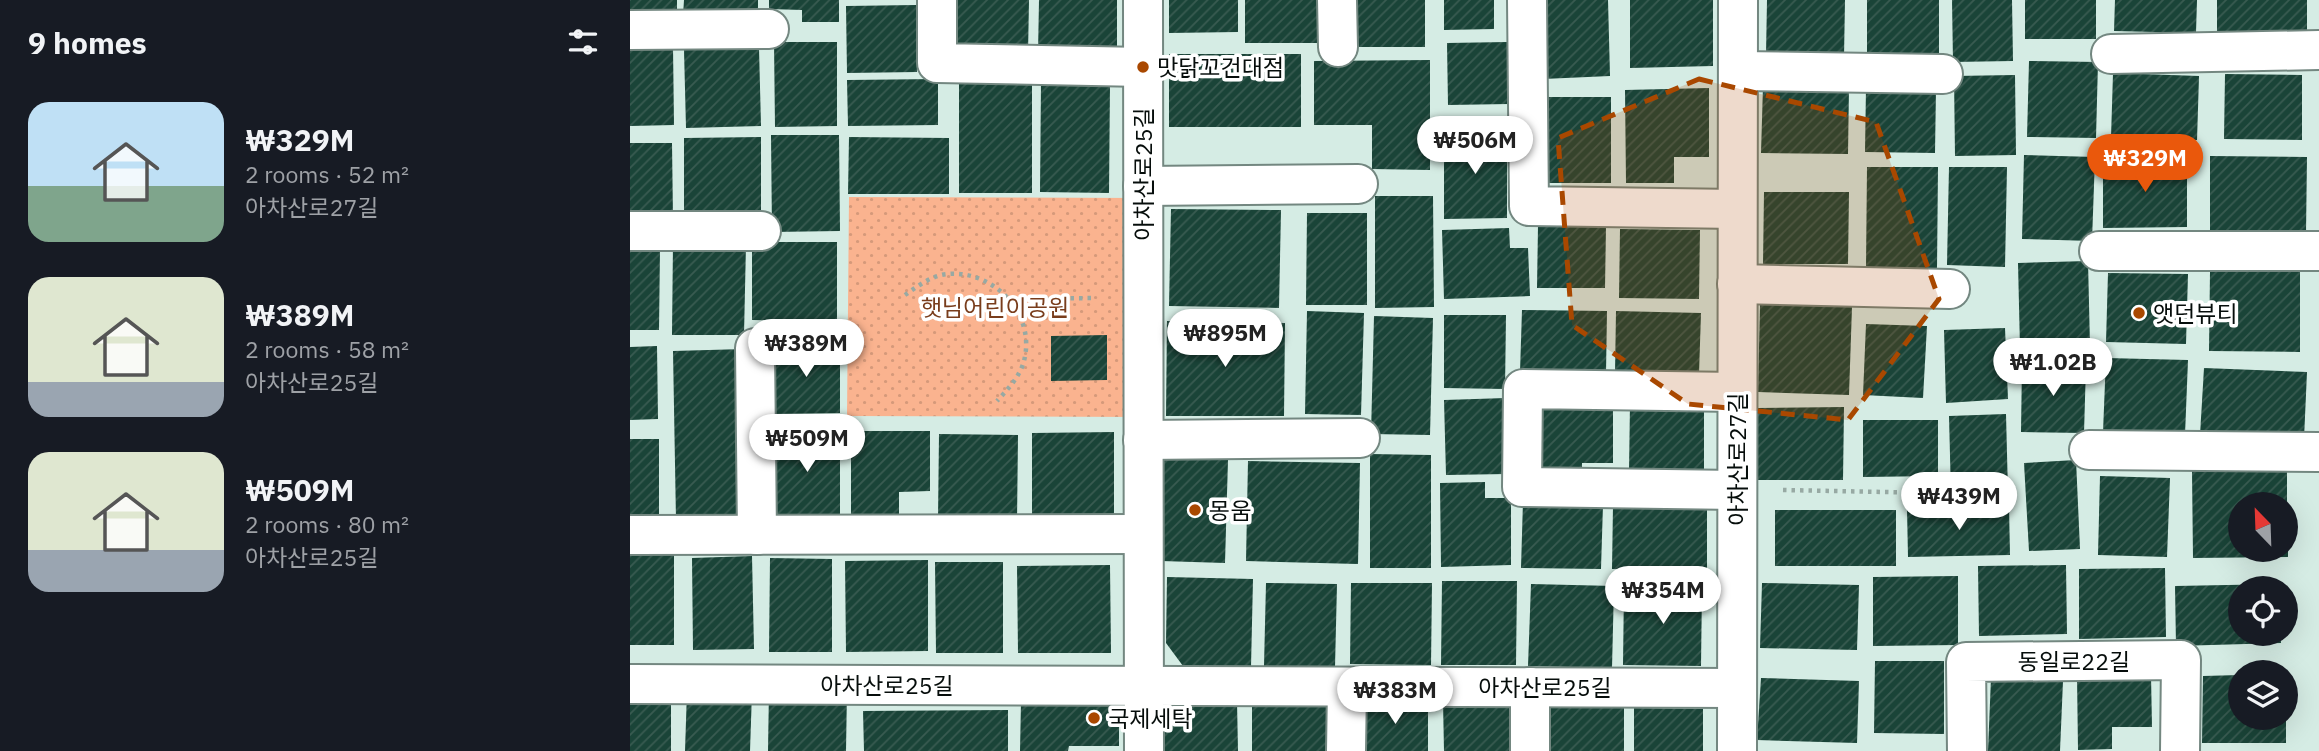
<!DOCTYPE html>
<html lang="en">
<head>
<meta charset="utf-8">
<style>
	:root { --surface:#171b24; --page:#242831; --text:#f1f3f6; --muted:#9ea1a6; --accent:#ea580c }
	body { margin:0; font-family:"IBM Plex Sans","Noto Sans KR",sans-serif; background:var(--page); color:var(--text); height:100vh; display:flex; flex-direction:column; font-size:26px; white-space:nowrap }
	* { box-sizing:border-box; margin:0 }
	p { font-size:23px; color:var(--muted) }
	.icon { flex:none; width:38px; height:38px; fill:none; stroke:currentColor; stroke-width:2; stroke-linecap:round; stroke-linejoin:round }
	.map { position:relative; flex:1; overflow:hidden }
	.sheet { display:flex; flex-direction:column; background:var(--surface); width:630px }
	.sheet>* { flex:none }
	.needle { width:46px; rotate:337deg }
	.buttons { position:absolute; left:1598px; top:492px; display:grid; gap:14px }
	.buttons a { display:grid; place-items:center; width:70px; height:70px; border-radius:50%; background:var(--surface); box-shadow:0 7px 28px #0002; font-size:35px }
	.price { position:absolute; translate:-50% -60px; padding:0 16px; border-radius:24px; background:#fff; color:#222; font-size:23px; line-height:46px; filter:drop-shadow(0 2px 4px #0008) }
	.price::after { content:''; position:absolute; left:50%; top:42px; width:21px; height:16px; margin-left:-10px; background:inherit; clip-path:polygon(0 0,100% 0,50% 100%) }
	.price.selected { background:var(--accent); color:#fff }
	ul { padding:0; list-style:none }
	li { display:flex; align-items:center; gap:21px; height:175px; padding:0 28px }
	li span { display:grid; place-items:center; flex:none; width:196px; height:140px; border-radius:21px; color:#555 }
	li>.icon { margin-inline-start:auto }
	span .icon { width:84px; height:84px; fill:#fffc; stroke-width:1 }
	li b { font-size:30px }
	h2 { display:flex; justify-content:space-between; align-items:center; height:84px; padding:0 28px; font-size:30px }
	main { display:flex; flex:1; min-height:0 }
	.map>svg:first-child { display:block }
	.park { fill:url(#park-dots) }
	.building { fill:url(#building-hatch) }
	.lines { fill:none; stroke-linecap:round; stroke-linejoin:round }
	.minor-casing { stroke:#738780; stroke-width:42 }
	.path { stroke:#97a9a3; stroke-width:4.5; stroke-dasharray:3.5 5; stroke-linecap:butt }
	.minor { stroke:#fff; stroke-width:38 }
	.marked { fill:#a94800; fill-opacity:0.2; stroke:#a94800; stroke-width:5; stroke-dasharray:14 9; stroke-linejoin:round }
	.poi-dot { fill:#a94800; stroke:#fff; stroke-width:2.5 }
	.labels { text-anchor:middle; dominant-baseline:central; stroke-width:7; stroke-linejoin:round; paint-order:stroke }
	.poi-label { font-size:23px; fill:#060d0b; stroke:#fff; text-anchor:start }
	.street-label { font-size:23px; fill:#060d0b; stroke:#fff }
	.park-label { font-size:23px; fill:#793d1c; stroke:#fff }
</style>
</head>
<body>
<main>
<section class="sheet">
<h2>9 homes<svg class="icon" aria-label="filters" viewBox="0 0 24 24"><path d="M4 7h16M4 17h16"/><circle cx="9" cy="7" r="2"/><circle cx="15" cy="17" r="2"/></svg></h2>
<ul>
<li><span style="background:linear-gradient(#bfe0f5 60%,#7fa58c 0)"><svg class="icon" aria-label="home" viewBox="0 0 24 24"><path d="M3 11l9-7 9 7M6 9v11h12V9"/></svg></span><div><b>₩329M</b><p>2 rooms · 52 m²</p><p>아차산로27길</p></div></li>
<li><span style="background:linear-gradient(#dfe7d0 75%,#9aa5b1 0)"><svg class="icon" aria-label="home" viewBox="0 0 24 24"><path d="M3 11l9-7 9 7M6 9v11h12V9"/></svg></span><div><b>₩389M</b><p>2 rooms · 58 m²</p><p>아차산로25길</p></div></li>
<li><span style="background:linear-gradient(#dfe7d0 70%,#9aa5b1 0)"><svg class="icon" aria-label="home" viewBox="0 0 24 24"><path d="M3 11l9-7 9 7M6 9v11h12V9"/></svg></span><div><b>₩509M</b><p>2 rooms · 80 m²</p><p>아차산로25길</p></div></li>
</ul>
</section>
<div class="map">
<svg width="1689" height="751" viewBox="0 0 1689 751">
	<defs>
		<pattern id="park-dots" width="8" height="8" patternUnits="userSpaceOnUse" patternTransform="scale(1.75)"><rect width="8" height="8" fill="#fab38f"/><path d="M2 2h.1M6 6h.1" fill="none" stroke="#d5997a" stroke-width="1.8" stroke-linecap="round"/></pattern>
		<pattern id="building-hatch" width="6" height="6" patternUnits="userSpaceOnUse" patternTransform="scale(1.75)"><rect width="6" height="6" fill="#1a4438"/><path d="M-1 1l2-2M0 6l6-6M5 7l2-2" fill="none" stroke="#395b51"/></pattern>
	</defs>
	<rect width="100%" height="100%" fill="#d5ece4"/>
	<!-- park -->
	<polygon class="park" points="219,197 513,198 514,417 217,416"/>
	<!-- building -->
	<g class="building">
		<rect x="0" y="0" width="47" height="13"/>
		<polygon points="54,0 128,0 128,16 53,15"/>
		<polygon points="139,0 209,0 209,22 172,22 172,10 139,9"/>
		<polygon points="320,0 399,0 398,54 319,54"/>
		<polygon points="409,0 487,0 487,55 408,54"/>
		<polygon points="539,0 608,0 608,32 539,33"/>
		<polygon points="615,0 689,0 688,43 615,43"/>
		<polygon points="721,0 795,0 795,47 720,47"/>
		<polygon points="814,0 864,0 864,29 814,30"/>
		<polygon points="911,0 978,0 980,76 913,79"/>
		<polygon points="1000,0 1083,0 1083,66 1000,68"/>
		<polygon points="1137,0 1215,0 1214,57 1136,55"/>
		<rect x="1237" y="0" width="72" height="58"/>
		<polygon points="1322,0 1382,0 1383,61 1323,62"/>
		<rect x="1395" y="0" width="71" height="39"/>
		<polygon points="1485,0 1567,0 1566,33 1484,31"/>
		<rect x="1587" y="0" width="90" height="32"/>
		<polygon points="286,5 287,72 217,73 216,6"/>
		<polygon points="144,42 207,42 207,126 145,127"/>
		<polygon points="877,42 879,104 818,105 817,43"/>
		<polygon points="43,47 44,125 0,126 0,48"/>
		<polygon points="129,48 131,126 56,128 54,50"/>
		<rect x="539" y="54" width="132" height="73"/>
		<polygon points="800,60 800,170 742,169 742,125 684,125 684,61"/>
		<polygon points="1399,61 1468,62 1466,138 1397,137"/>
		<polygon points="1483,73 1569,76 1567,140 1481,137"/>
		<polygon points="1595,74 1672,75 1672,140 1594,139"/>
		<polygon points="1385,75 1386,155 1325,156 1324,76"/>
		<polygon points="308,79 308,125 218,126 217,80"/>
		<polygon points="402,80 402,193 329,193 329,81"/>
		<polygon points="411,82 480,83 479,193 410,192"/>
		<polygon points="1133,86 1219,87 1218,154 1131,153"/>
		<polygon points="1236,87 1306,88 1305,153 1235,152"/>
		<polygon points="1079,88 1079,157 1044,157 1044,183 996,183 995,90"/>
		<polygon points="911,97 981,97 981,183 912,183"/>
		<polygon points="814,134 877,134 877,218 814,219"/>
		<polygon points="141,135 209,135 210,231 142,232"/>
		<polygon points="131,137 131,222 54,222 54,138"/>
		<polygon points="219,137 319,138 319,194 218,194"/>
		<polygon points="0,143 42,143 43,219 0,219"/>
		<polygon points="1394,155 1465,157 1462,241 1392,239"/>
		<polygon points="1580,156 1677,157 1676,233 1580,232"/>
		<polygon points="1473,160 1557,160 1557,227 1473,228"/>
		<polygon points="1237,167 1308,167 1307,269 1236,268"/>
		<polygon points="1319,167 1377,167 1375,267 1317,265"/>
		<polygon points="1134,192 1219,192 1218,264 1133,264"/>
		<polygon points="745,196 803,196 804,307 745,308"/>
		<polygon points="541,209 651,210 649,308 539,306"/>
		<polygon points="677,213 737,213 737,305 676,305"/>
		<polygon points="908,226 976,226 975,288 907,288"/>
		<polygon points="879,228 880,248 898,248 900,296 814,299 812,230"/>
		<polygon points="990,229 1070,230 1069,299 989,298"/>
		<polygon points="122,242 207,242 207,321 122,320"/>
		<polygon points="43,243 116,244 114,335 42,335"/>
		<polygon points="0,249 30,249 29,330 0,330"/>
		<polygon points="1458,261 1460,346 1390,348 1388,263"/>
		<polygon points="1580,272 1670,272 1670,352 1579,351"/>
		<polygon points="1478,273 1558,274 1556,344 1476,342"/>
		<polygon points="1130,304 1222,307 1219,395 1128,392"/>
		<polygon points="892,310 977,311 976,373 890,372"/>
		<polygon points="677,311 734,313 731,415 675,414"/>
		<polygon points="986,311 1071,313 1069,374 985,373"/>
		<polygon points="814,315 876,315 875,389 814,388"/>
		<polygon points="744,316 803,318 800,435 741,434"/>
		<polygon points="537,321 655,323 654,416 536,416"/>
		<polygon points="1236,324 1297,326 1293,398 1233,395"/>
		<polygon points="1375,328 1378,399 1316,403 1314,330"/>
		<polygon points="477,335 477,380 421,381 421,336"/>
		<polygon points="210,344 210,413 142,414 142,345"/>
		<polygon points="27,346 28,419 0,420 0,347"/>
		<polygon points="114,349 116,519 46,520 43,351"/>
		<polygon points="1476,358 1558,360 1555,435 1473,432"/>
		<polygon points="1392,364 1456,365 1454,433 1391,432"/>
		<polygon points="1574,368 1677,372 1674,439 1570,435"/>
		<polygon points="876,398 877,474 816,475 814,400"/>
		<polygon points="1074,402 1074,472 999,472 1000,403"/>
		<polygon points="904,404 983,406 983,463 952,463 952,476 903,474"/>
		<polygon points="1214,407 1213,480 1127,480 1127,408"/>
		<polygon points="1376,414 1378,493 1321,495 1319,416"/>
		<polygon points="1233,420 1308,420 1308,476 1233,477"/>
		<polygon points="143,430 210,430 210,518 144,519"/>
		<polygon points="221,431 300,431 300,491 269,492 269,517 221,517"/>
		<polygon points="484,432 484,521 402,521 402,433"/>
		<polygon points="309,434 388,435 387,521 308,520"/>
		<rect x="0" y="439" width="29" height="76"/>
		<polygon points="740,454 801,455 801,568 740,568"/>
		<polygon points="534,458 598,460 595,563 531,561"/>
		<polygon points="1446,460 1450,549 1399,551 1394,463"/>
		<polygon points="618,461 730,463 728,564 616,561"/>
		<polygon points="1657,469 1657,504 1610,504 1610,550 1658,550 1658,557 1563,558 1562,471"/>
		<polygon points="1470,476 1540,478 1537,557 1468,555"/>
		<polygon points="855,482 855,498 881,498 881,565 811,567 810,483"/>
		<polygon points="893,501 973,504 971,569 891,568"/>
		<polygon points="983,506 1077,507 1077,570 982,569"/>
		<polygon points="1379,506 1380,555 1278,557 1277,509"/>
		<rect x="1145" y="510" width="121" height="56"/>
		<rect x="0" y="555" width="44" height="90"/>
		<polygon points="122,556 124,649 63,650 62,558"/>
		<polygon points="140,558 202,559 202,652 139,652"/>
		<polygon points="298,560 298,651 216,652 215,561"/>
		<polygon points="305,562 373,562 373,653 306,653"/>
		<polygon points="480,565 481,653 388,653 387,566"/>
		<polygon points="1436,565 1437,634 1349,636 1348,566"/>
		<polygon points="1535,568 1536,637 1449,639 1449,569"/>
		<polygon points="1328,576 1328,645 1243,646 1243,577"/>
		<polygon points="537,577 623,579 621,667 553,666 536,643"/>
		<polygon points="812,581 887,581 886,665 811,665"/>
		<polygon points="636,583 707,584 705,667 634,666"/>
		<polygon points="721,583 802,583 801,665 720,664"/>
		<polygon points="1132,583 1229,585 1227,650 1130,648"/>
		<polygon points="901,584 984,586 982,668 898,666"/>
		<polygon points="1650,584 1650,588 1610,588 1610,634 1650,634 1651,643 1546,646 1545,586"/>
		<polygon points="994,587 1072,587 1071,666 993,665"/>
		<polygon points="1245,661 1314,661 1314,734 1244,733"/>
		<polygon points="1521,675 1522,727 1482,727 1482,749 1448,750 1447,676"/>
		<polygon points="1610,675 1610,718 1656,718 1656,743 1572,743 1573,676"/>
		<polygon points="1131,678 1229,681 1227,743 1127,740"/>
		<polygon points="1361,678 1433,681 1430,751 1358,751"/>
		<polygon points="139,689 217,690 216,751 138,751"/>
		<polygon points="57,691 122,692 120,751 55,751"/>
		<polygon points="884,699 885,751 814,751 813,701"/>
		<polygon points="0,702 41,703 41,751 0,751"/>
		<polygon points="391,702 489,703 489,746 439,746 438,751 390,751"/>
		<polygon points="533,702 607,702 608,751 533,751"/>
		<rect x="732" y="702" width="66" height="49"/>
		<rect x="622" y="703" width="75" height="48"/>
		<polygon points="994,704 994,751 914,751 915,705"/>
		<polygon points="1004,708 1073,709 1073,751 1004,751"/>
		<polygon points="378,710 378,751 234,751 233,711"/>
	</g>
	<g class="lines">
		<defs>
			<g id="minor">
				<polyline points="307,0 307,63 513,67"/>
				<polyline points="513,0 514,751"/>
				<polyline points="707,0 708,47"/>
				<polyline points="897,0 899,206 1107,209"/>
				<polyline points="0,30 139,29"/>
				<polyline points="1481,54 1689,50"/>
				<polyline points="1108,71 1313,74"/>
				<polyline points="513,186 728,184"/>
				<polyline points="0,231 131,231"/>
				<polyline points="1469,251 1689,251"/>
				<polyline points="1107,284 1320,289"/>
				<polyline points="125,348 127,535"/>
				<polyline points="513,440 730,438"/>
				<polyline points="1459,450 1689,452"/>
				<polyline points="1107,490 892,487 893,389 1107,392"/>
				<polyline points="0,535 513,534"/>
				<polyline points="0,684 1107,688"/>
				<polyline points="716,751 717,687"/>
				<polyline points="900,751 900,687"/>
				<polyline points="1107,751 1108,0"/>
				<polyline points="1337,751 1336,662 1551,660 1550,751"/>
			</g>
		</defs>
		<!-- minor casing -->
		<use href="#minor" class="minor-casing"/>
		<!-- path -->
		<g class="path">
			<path d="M275 295C288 286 302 275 318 274 367 270 410 319 392 367 386 381 377 390 367 401"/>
			<polyline points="381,299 466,298"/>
			<polyline points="1153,490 1307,493"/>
		</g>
		<!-- minor -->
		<use href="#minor" class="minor"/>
	</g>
	<!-- marked area -->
	<path class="marked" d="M1069 79 1246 122 1309 299 1218 420 1058 404 942 325 928 138Z"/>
	<!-- markers -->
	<g class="poi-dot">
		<circle cx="513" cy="67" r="7"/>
		<circle cx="1509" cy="313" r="7"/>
		<circle cx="565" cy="510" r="7"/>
		<circle cx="464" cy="718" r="7"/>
	</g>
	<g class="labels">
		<!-- poi labels -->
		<g class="poi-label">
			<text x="527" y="67">맛닭꼬건대점</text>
			<text x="1523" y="313">앳던뷰티</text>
			<text x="579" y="510">몽움</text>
			<text x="478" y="718">국제세탁</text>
		</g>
		<!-- street labels -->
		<g class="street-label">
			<text transform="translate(513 174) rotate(-90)">아차산로25길</text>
			<text transform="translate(1107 459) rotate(-90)">아차산로27길</text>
			<text x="1444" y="661">동일로22길</text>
			<text x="257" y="685">아차산로25길</text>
			<text x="915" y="687">아차산로25길</text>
		</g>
		<!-- park labels -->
		<g class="park-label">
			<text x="365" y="307">햇님어린이공원</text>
		</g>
	</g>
</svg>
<div class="buttons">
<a><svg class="needle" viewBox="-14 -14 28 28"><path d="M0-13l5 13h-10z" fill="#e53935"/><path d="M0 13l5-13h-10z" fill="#9ea1a6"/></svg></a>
<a><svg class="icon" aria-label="locate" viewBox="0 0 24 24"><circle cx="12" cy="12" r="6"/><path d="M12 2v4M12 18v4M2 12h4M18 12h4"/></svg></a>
<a><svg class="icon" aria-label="layers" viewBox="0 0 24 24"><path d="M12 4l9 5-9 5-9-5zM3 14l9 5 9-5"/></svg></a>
</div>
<b class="price" style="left:845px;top:176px">₩506M</b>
<b class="price selected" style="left:1515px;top:194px">₩329M</b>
<b class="price" style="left:595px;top:369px">₩895M</b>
<b class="price" style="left:176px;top:379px">₩389M</b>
<b class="price" style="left:1423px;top:398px">₩1.02B</b>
<b class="price" style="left:177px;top:474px">₩509M</b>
<b class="price" style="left:1329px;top:532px">₩439M</b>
<b class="price" style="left:1033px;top:626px">₩354M</b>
<b class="price" style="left:765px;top:726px">₩383M</b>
</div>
</main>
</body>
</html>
